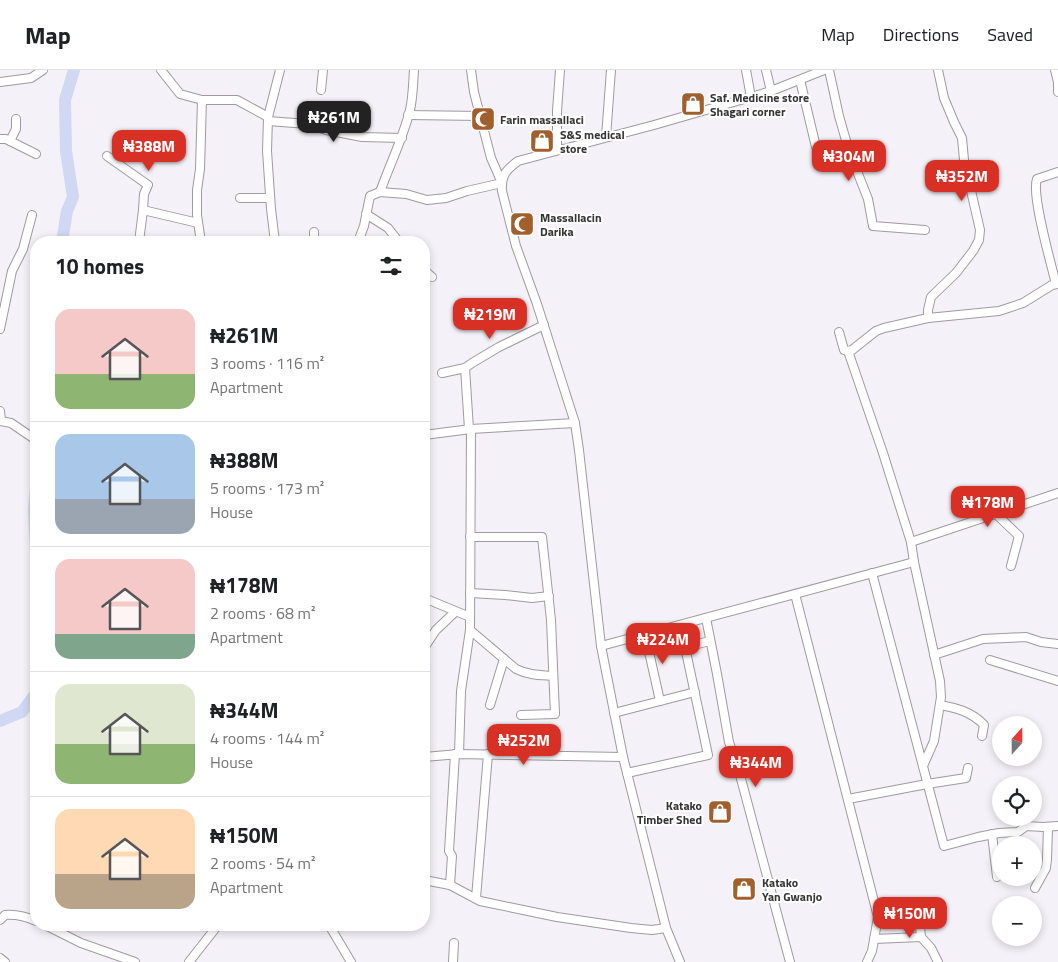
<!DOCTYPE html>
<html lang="en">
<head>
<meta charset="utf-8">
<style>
	:root { --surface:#fff; --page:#f2f2f2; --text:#202124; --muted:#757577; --line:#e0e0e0; --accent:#d93025 }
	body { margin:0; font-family:"Titillium Web",sans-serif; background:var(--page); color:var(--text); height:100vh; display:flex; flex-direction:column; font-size:19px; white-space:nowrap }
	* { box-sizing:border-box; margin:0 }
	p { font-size:16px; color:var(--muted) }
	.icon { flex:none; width:28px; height:28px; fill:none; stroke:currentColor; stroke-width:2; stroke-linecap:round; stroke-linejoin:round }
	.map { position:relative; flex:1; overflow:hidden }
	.sheet { position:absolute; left:30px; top:166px; width:400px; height:695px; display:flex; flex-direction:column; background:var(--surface); border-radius:20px; box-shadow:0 2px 8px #0003 }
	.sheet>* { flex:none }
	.needle { width:32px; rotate:21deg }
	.tools { position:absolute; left:992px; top:646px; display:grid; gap:10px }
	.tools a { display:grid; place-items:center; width:50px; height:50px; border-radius:50%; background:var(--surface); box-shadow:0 2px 8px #0003; font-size:25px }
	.price { position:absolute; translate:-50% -42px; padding:0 11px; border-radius:10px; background:var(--accent); color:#fff; font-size:16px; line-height:32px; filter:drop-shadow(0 1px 2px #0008) }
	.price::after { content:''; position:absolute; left:50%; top:30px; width:15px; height:11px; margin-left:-8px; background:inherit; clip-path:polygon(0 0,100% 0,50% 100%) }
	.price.on { background:#222; color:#fff }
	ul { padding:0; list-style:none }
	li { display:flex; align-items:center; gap:15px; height:125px; padding:0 25px }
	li+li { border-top:1px solid var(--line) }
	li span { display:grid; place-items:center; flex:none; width:140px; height:100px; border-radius:15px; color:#555 }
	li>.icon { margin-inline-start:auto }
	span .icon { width:60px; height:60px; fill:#fffc; stroke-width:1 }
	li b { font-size:21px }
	h2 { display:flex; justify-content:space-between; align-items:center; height:60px; padding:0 25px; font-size:21px }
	header { display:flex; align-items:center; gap:30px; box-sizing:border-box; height:70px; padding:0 25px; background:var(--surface); border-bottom:1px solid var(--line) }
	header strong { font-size:24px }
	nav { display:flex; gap:28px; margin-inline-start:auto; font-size:18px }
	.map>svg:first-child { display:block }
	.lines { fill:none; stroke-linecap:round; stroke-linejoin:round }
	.river { stroke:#d1d8f3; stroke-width:12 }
	.minor-casing { stroke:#9f9aa1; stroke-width:10 }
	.minor { stroke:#fff; stroke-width:8 }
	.labels { text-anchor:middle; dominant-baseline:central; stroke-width:4; stroke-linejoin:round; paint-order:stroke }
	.poi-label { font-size:12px; font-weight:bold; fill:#343335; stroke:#fff; text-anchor:start }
</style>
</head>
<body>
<header>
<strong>Map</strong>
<nav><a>Map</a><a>Directions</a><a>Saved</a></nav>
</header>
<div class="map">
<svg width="1058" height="892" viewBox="0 0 1058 892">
	<rect width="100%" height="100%" fill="#f5f1f8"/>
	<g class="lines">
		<!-- river -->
		<g class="river">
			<polyline points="62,172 67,141 73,127 66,81 65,30 74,0"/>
			<polyline points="36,417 34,440 36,479"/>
			<polyline points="0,651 22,642 36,623"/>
		</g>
		<defs>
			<g id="minor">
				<polyline points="161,0 180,24 202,30 237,30 268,47"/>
				<polyline points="746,0 751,27"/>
				<polyline points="766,0 771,21"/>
				<polyline points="829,0 839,46 849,81 868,129 873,156 925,160"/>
				<polyline points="1055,0 1058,12 1058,22"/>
				<polyline points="800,10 816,77"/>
				<polyline points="0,12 31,8 43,0"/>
				<polyline points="321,20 323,0"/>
				<polyline points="408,45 481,46"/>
				<polyline points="268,51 308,54 326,60 362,67 402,68"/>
				<polyline points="606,67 611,0"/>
				<polyline points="0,69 6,69 36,84"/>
				<polyline points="10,71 16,59 16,49"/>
				<polyline points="557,80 557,41 560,0"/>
				<polyline points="107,86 148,115 144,124 143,140"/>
				<path d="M380 122C390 94 403 68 410 40 413 27 413 13 414 0"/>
				<polyline points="240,128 270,128"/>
				<polyline points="366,144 388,158 399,172"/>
				<polyline points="314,162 314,172"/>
				<polyline points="139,172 143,140 198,153"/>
				<polyline points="201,172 197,145 197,120 200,99 202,30"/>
				<polyline points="275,172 271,139 267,81 268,47 280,0"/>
				<polyline points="358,172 364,156 370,126 380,122 406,124 427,130 446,128 467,121 502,113 491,88 474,22 471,0"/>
				<polyline points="424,200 432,207"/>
				<path d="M1056 214C1051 193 1031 125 1037 109L1058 102"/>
				<polyline points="928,248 928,240 931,227 956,203 973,181 979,170 980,160 964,90 962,68 954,52 944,28 938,0"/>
				<polyline points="0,259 12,201 23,179 32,145"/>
				<polyline points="839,262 844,280 848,281 852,280 876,261 884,258 928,248 999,241 1023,233 1052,215 1058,214"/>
				<polyline points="848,281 883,383 911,472 914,492 940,611 941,627 934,671 923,696"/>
				<polyline points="465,298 469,359"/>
				<polyline points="442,303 465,298 472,293 499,277 544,255"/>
				<polyline points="0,341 1,351"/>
				<polyline points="0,351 11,353 36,370"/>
				<polyline points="424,365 471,359 575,353"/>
				<polyline points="996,444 1019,466 1011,496"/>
				<polyline points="470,467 542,467 551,550 555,644 521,645"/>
				<polyline points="911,472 1058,423"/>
				<polyline points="872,503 944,776 978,767 999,763 1018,762 1026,756 1043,757 1058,756"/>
				<polyline points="470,523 505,525 532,528 549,526"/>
				<polyline points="795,524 878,847 872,881 867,892"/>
				<polyline points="424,528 470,547"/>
				<polyline points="706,548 717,604 729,672 740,705 790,892"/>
				<path d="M470 560 516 599C528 605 540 605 553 606"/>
				<polyline points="645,564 660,631"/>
				<polyline points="601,576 914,492"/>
				<polyline points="424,578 436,560 455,542"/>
				<polyline points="934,585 983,569 1026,567 1041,572 1058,574"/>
				<polyline points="990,590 1058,611"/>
				<polyline points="490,635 504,589"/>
				<path d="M940 635C957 638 972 642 984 655L982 666"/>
				<polyline points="614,643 695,622"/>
				<polyline points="459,684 461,621 470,560 471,359"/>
				<polyline points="424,687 459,684 623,687"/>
				<polyline points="627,703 708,685 685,577 710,571"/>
				<polyline points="848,729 927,714 966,708 968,698"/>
				<polyline points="992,764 997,807"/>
				<polyline points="424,810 450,815 480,831 557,847 631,858 652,860 666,858"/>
				<polyline points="450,815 452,786 449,781 455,684"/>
				<polyline points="1035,818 1046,798 1047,789 1048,757"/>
				<polyline points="476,828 488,684"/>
				<polyline points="918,835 921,867 931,878 938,892"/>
				<path d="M0 850 5 845C17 844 25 846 36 851"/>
				<polyline points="45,855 81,873 135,892"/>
				<polyline points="329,855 351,892"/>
				<polyline points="874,869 921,867"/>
				<polyline points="0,888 5,892"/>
				<polyline points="189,892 218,855"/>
				<polyline points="453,892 454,873"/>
				<path d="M680 892 666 858 623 687 601 576 579 380 575 353 537 234 516 176 502 121C501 105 506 100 518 91L654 55 751 27 771 21 824 0"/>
			</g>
		</defs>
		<!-- minor casing -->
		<use href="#minor" class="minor-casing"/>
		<!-- minor -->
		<use href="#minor" class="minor"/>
	</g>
	<!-- icons -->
	<defs>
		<symbol id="shop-square" viewBox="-11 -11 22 22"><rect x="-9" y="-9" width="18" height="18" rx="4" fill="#a15f2d" stroke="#fff"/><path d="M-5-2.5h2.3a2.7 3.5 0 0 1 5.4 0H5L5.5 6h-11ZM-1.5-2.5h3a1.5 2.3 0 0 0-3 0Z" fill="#fff"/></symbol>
		<symbol id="mosque-square" viewBox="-11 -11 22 22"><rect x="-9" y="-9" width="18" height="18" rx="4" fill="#a15f2d" stroke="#fff"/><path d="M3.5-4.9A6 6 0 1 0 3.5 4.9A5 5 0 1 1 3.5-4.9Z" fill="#fff"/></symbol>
	</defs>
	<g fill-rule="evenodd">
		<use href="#shop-square" x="679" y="20" width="28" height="28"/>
		<use href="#mosque-square" x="469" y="35" width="28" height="28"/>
		<use href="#shop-square" x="528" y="57" width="28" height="28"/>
		<use href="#mosque-square" x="508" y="140" width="28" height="28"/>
		<use href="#shop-square" x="706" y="728" width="28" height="28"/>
		<use href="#shop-square" x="730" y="805" width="28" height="28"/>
	</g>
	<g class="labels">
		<!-- poi labels -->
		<g class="poi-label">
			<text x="710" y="27">Saf. Medicine store<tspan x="710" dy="14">Shagari corner</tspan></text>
			<text x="500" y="49">Farin massallaci</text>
			<text x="560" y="64">S&amp;S medical<tspan x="560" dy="14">store</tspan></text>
			<text x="540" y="147">Massallacin<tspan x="540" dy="14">Darika</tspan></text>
			<text x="702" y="735" text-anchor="end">Katako<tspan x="702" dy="14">Timber Shed</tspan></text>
			<text x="762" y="812">Katako<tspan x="762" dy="14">Yan Gwanjo</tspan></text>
		</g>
	</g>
</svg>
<div class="tools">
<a><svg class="needle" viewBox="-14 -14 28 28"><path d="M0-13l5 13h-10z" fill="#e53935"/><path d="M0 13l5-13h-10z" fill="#757577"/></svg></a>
<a><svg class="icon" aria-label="locate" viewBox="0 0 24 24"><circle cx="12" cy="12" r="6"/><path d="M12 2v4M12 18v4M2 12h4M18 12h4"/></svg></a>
<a>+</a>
<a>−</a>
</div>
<b class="price on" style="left:334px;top:73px">₦261M</b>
<b class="price" style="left:149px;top:102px">₦388M</b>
<b class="price" style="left:849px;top:112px">₦304M</b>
<b class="price" style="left:962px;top:132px">₦352M</b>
<b class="price" style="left:490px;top:270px">₦219M</b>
<b class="price" style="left:988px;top:458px">₦178M</b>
<b class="price" style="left:663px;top:595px">₦224M</b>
<b class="price" style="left:524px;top:696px">₦252M</b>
<b class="price" style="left:756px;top:718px">₦344M</b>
<b class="price" style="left:910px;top:869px">₦150M</b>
<section class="sheet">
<h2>10 homes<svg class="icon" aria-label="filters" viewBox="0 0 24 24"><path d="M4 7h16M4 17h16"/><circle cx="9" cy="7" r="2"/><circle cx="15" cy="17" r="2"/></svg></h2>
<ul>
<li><span style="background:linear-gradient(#f6c9c9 65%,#8fb573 0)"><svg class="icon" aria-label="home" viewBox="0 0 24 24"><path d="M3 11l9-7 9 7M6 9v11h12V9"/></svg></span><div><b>₦261M</b><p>3 rooms · 116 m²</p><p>Apartment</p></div></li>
<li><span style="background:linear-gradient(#a9c7e8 65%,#9aa5b1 0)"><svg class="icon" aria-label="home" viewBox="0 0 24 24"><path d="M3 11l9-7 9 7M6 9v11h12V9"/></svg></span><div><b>₦388M</b><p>5 rooms · 173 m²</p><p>House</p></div></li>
<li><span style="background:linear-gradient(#f6c9c9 75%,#7fa58c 0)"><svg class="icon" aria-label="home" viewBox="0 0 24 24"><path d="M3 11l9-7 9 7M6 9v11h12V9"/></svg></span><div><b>₦178M</b><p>2 rooms · 68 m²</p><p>Apartment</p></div></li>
<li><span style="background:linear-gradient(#dfe7d0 60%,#8fb573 0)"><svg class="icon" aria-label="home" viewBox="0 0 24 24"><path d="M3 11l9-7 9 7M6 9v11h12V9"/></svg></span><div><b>₦344M</b><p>4 rooms · 144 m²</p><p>House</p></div></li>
<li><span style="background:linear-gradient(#ffd9b3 65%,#b9a48a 0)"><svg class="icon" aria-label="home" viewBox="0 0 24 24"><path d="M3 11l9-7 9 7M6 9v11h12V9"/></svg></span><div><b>₦150M</b><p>2 rooms · 54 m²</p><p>Apartment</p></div></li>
</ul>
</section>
</div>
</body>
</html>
